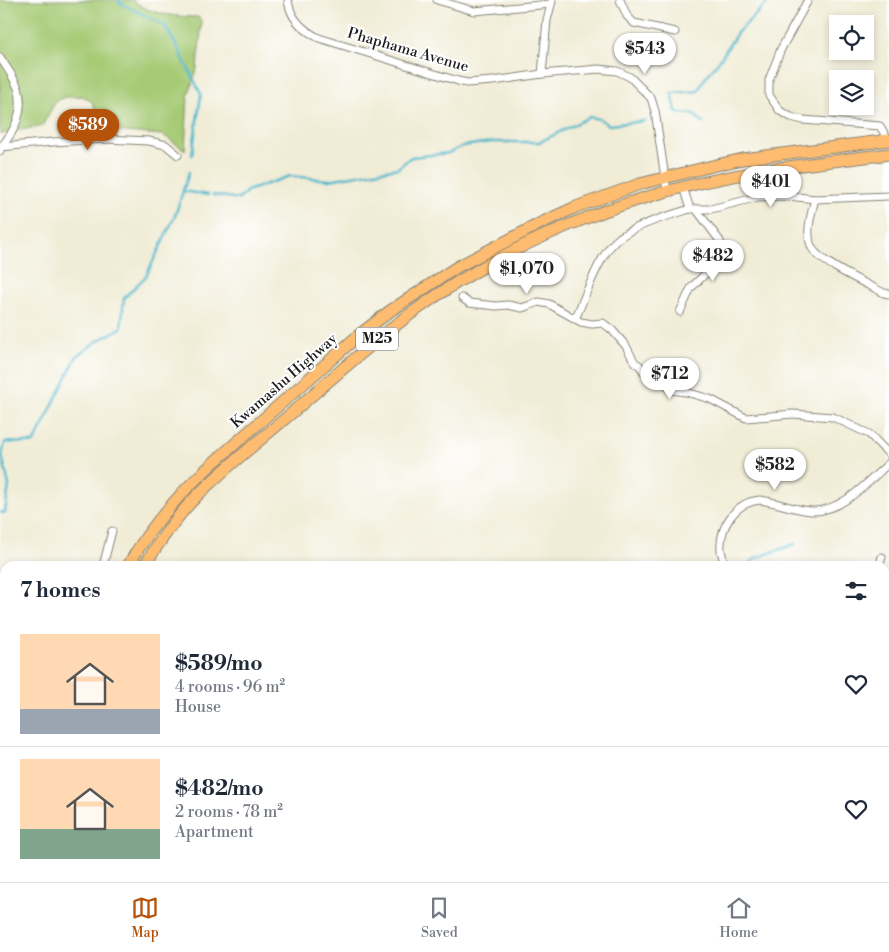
<!DOCTYPE html>
<html lang="en">
<head>
<meta charset="utf-8">
<style>
	:root { --surface:#fff; --page:#f6f6f7; --text:#1f2937; --muted:#747a83; --line:#e0e1e3; --accent:#b45309 }
	body { margin:0; font-family:"Libre Bodoni",serif; background:var(--page); color:var(--text); height:100vh; display:flex; flex-direction:column; font-size:19px; white-space:nowrap }
	* { box-sizing:border-box; margin:0 }
	p { font-size:16px; color:var(--muted) }
	.icon { flex:none; width:28px; height:28px; fill:none; stroke:currentColor; stroke-width:2; stroke-linecap:round; stroke-linejoin:round }
	.map { position:relative; flex:1; overflow:hidden }
	.side { position:absolute; left:0px; top:561px; width:890px; height:321px; display:flex; flex-direction:column; background:var(--surface); border-radius:15px 15px 0 0; box-shadow:0 2px 8px #0003 }
	.side>* { flex:none }
	.buttons { position:absolute; left:829px; top:15px; display:grid; gap:10px }
	.buttons a { display:grid; place-items:center; width:45px; height:45px; border-radius:0px; background:var(--surface); box-shadow:0 2px 8px #0003; font-size:25px }
	.price { position:absolute; translate:-50% -42px; padding:0 11px; border-radius:18px; background:#fff; color:#222; font-size:16px; line-height:32px; filter:drop-shadow(0 1px 2px #0008) }
	.price::after { content:''; position:absolute; left:50%; top:30px; width:15px; height:11px; margin-left:-8px; background:inherit; clip-path:polygon(0 0,100% 0,50% 100%) }
	.price.active { background:var(--accent); color:#fff }
	ul { padding:0; list-style:none }
	li { display:flex; align-items:center; gap:15px; height:125px; padding:0 20px }
	li+li { border-top:1px solid var(--line) }
	li span { display:grid; place-items:center; flex:none; width:140px; height:100px; border-radius:0px; color:#555 }
	li>.icon { margin-inline-start:auto }
	span .icon { width:60px; height:60px; fill:#fffc; stroke-width:1 }
	li b { font-size:21px }
	h2 { display:flex; justify-content:space-between; align-items:center; height:60px; padding:0 20px; font-size:21px }
	.dock { display:flex; justify-content:space-around; align-items:center; height:70px; border-top:1px solid var(--line); background:var(--surface); font-size:14px; color:var(--muted) }
	.dock a { display:grid; justify-items:center; gap:2px }
	.dock .active { color:var(--accent) }
	.map>svg:first-child { display:block }
	.green { fill:#a6ca74; stroke:#617348 }
	.lines { fill:none; stroke-linecap:round; stroke-linejoin:round }
	.stream { stroke:#4fb8cd; stroke-width:2.5 }
	.street-casing { stroke:#868478; stroke-width:9 }
	.primary-casing { stroke:#868478; stroke-width:13 }
	.street { stroke:#fff; stroke-width:7 }
	.primary { stroke:#fdbc70; stroke-width:11 }
	.labels { text-anchor:middle; dominant-baseline:central; stroke-width:4; stroke-linejoin:round; paint-order:stroke }
	.shield { fill:#fff; stroke:#606060; stroke-width:1 }
	.shield-label { font-size:14px; font-weight:bold; fill:#1c1c1c }
	.street-label { font-size:15px; fill:#1c1c1c; stroke:#fff }
</style>
</head>
<body>
<div class="map">
<svg width="889" height="882" viewBox="0 0 889 882">
	<rect width="100%" height="100%" fill="#fff"/>
	<filter id="ink" filterUnits="userSpaceOnUse"><feTurbulence type="fractalNoise" baseFrequency=".02" numOctaves="2"/><feDisplacementMap in="SourceGraphic" scale="10" xChannelSelector="R" yChannelSelector="G"/><feConvolveMatrix kernelMatrix="1 2 1 2 8 2 1 2 1" color-interpolation-filters="sRGB"/></filter>
	<filter id="wash" filterUnits="userSpaceOnUse"><feTurbulence type="fractalNoise" baseFrequency=".0096" numOctaves="4" result="noise"/><feDisplacementMap in="SourceGraphic" scale="20" xChannelSelector="R" yChannelSelector="G"/><feGaussianBlur stdDeviation="1.12" result="paint"/><feColorMatrix in="noise" values="0 0 0 0 0 0 0 0 0 0 0 0 0 0 0 0 0 1.4 0 .05"/><feComposite in="paint" operator="in"/></filter>
	<g filter="url(#wash)">
		<rect width="100%" height="100%" fill="#f0ecd5"/>
		<!-- green -->
		<path class="green" d="M0 0H133C147 14 178 17 198 17L202 21 197 69 188 96 185 150 163 135 99 130 100 117 91 101 83 96 65 97 56 101 42 126 0 134Z"/>
		<g class="lines">
			<!-- stream -->
			<g class="stream">
				<polyline points="118,0 122,4 164,25 178,48 201,94 192,155"/>
				<polyline points="671,93 698,91 703,81 721,58 737,33 767,3 767,0"/>
				<polyline points="672,93 676,111 680,113 694,114 703,123"/>
				<polyline points="183,191 208,195"/>
				<polyline points="213,195 239,199 247,191 290,176 329,180 398,168 411,157 449,153 463,146 491,142 540,142 589,117 600,119 609,125 645,121"/>
				<polyline points="0,512 5,513 9,485 2,456 5,442 34,443 77,356 99,340 121,328 124,298 146,276 175,216 189,172"/>
				<polyline points="747,566 756,558 795,544"/>
				<polyline points="607,882 608,878"/>
			</g>
		</g>
	</g>
	<g filter="url(#ink)">
		<g class="lines">
			<defs>
				<g id="street">
					<path d="M288 0C290 19 303 30 319 38L458 81 467 83 493 81 542 74 599 69 617 71 630 77 651 98 655 111 667 191"/>
					<polyline points="437,0 474,11 551,4"/>
					<polyline points="620,0 627,16 634,23 675,32"/>
					<polyline points="808,0 781,49 769,80 769,95 780,111 791,117 803,120 880,126 888,140"/>
					<path d="M0 57C6 67 14 77 18 88 25 110 15 132 0 148"/>
					<polyline points="542,74 547,20 552,1"/>
					<polyline points="0,151 1,147 53,142 105,139 149,141 166,145 178,155"/>
					<polyline points="683,187 690,209 711,209 758,197 788,196 815,199 889,196"/>
					<path d="M815 199C811 214 805 234 812 248 820 263 869 285 884 293L889 294"/>
					<polyline points="462,298 469,303 496,306 508,305 522,308 539,302 549,304 581,322 592,324 603,323 612,330 626,346 635,363 639,365 647,376 665,383 671,390 686,392 710,399 746,418 793,414 833,417 869,434 889,454"/>
					<polyline points="680,312 691,288 716,263 722,251 720,241 696,209"/>
					<path d="M575 319C586 296 599 253 619 238 635 225 671 215 690 209"/>
					<polyline points="103,566 112,531"/>
					<path d="M726 566C724 562 722 556 721 551 719 527 735 502 760 500 777 502 795 510 812 511 842 512 869 481 889 463"/>
					<polyline points="879,566 882,557"/>
					<polyline points="885,586 889,587"/>
					<polyline points="0,615 5,615"/>
					<polyline points="885,639 889,643"/>
					<polyline points="0,681 5,677"/>
					<polyline points="0,787 5,785"/>
					<polyline points="0,799 4,807 0,833"/>
					<polyline points="160,878 161,882"/>
					<polyline points="385,878 393,882"/>
					<polyline points="788,878 788,882"/>
					<polyline points="13,882 15,878"/>
					<polyline points="326,882 331,878"/>
					<polyline points="584,882 585,878"/>
					<polyline points="677,882 677,878"/>
				</g>
				<g id="primary">
					<path d="M128 566C150 526 179 494 212 464L359 335 390 311 457 267 541 223 576 207 640 184 712 166 743 159 889 140"/>
					<path d="M144 566C158 544 173 521 191 502 222 469 260 441 294 411 332 378 369 345 409 315 496 251 600 205 705 182 766 168 828 162 889 154"/>
					<polyline points="126,878 128,882"/>
					<polyline points="141,878 142,882"/>
				</g>
			</defs>
			<!-- street casing -->
			<use href="#street" class="street-casing"/>
			<!-- primary casing -->
			<use href="#primary" class="primary-casing"/>
			<!-- street -->
			<use href="#street" class="street"/>
			<!-- primary -->
			<use href="#primary" class="primary"/>
		</g>
	</g>
	<g class="labels">
		<!-- shield labels -->
		<rect class="shield" x="356" y="327.5" width="42" height="23" rx="4"/>
		<g class="shield-label">
			<text x="377" y="339">M25</text>
		</g>
		<!-- street labels -->
		<g class="street-label">
			<text transform="translate(408 50) rotate(16)">Phaphama Avenue</text>
			<text transform="translate(284 381) rotate(-41)">Kwamashu Highway</text>
		</g>
	</g>
</svg>
<div class="buttons">
<a><svg class="icon" aria-label="locate" viewBox="0 0 24 24"><circle cx="12" cy="12" r="6"/><path d="M12 2v4M12 18v4M2 12h4M18 12h4"/></svg></a>
<a><svg class="icon" aria-label="layers" viewBox="0 0 24 24"><path d="M12 4l9 5-9 5-9-5zM3 14l9 5 9-5"/></svg></a>
</div>
<b class="price" style="left:645px;top:75px">$543</b>
<b class="price active" style="left:88px;top:151px">$589</b>
<b class="price" style="left:771px;top:208px">$401</b>
<b class="price" style="left:713px;top:282px">$482</b>
<b class="price" style="left:527px;top:295px">$1,070</b>
<b class="price" style="left:670px;top:400px">$712</b>
<b class="price" style="left:775px;top:491px">$582</b>
<section class="side">
<h2>7 homes<svg class="icon" aria-label="filters" viewBox="0 0 24 24"><path d="M4 7h16M4 17h16"/><circle cx="9" cy="7" r="2"/><circle cx="15" cy="17" r="2"/></svg></h2>
<ul>
<li><span style="background:linear-gradient(#ffd9b3 75%,#9aa5b1 0)"><svg class="icon" aria-label="home" viewBox="0 0 24 24"><path d="M3 11l9-7 9 7M6 9v11h12V9"/></svg></span><div><b>$589/mo</b><p>4 rooms · 96 m²</p><p>House</p></div><svg class="icon" aria-label="heart" viewBox="0 0 24 24"><path d="M12 20l-8-8c-3-5 5-10 8-4 3-6 11-1 8 4z"/></svg></li>
<li><span style="background:linear-gradient(#ffd9b3 70%,#7fa58c 0)"><svg class="icon" aria-label="home" viewBox="0 0 24 24"><path d="M3 11l9-7 9 7M6 9v11h12V9"/></svg></span><div><b>$482/mo</b><p>2 rooms · 78 m²</p><p>Apartment</p></div><svg class="icon" aria-label="heart" viewBox="0 0 24 24"><path d="M12 20l-8-8c-3-5 5-10 8-4 3-6 11-1 8 4z"/></svg></li>
</ul>
</section>
</div>
<nav class="dock">
<a class="active"><svg class="icon" aria-label="map" viewBox="0 0 24 24"><path d="M3 6l6-2 6 2 6-2v14l-6 2-6-2-6 2zM9 4v14M15 6v14"/></svg>Map</a>
<a><svg class="icon" aria-label="saved" viewBox="0 0 24 24"><path d="M7 4h10v16l-5-4-5 4z"/></svg>Saved</a>
<a><svg class="icon" aria-label="home" viewBox="0 0 24 24"><path d="M3 11l9-7 9 7M6 9v11h12V9"/></svg>Home</a>
</nav>
</body>
</html>
